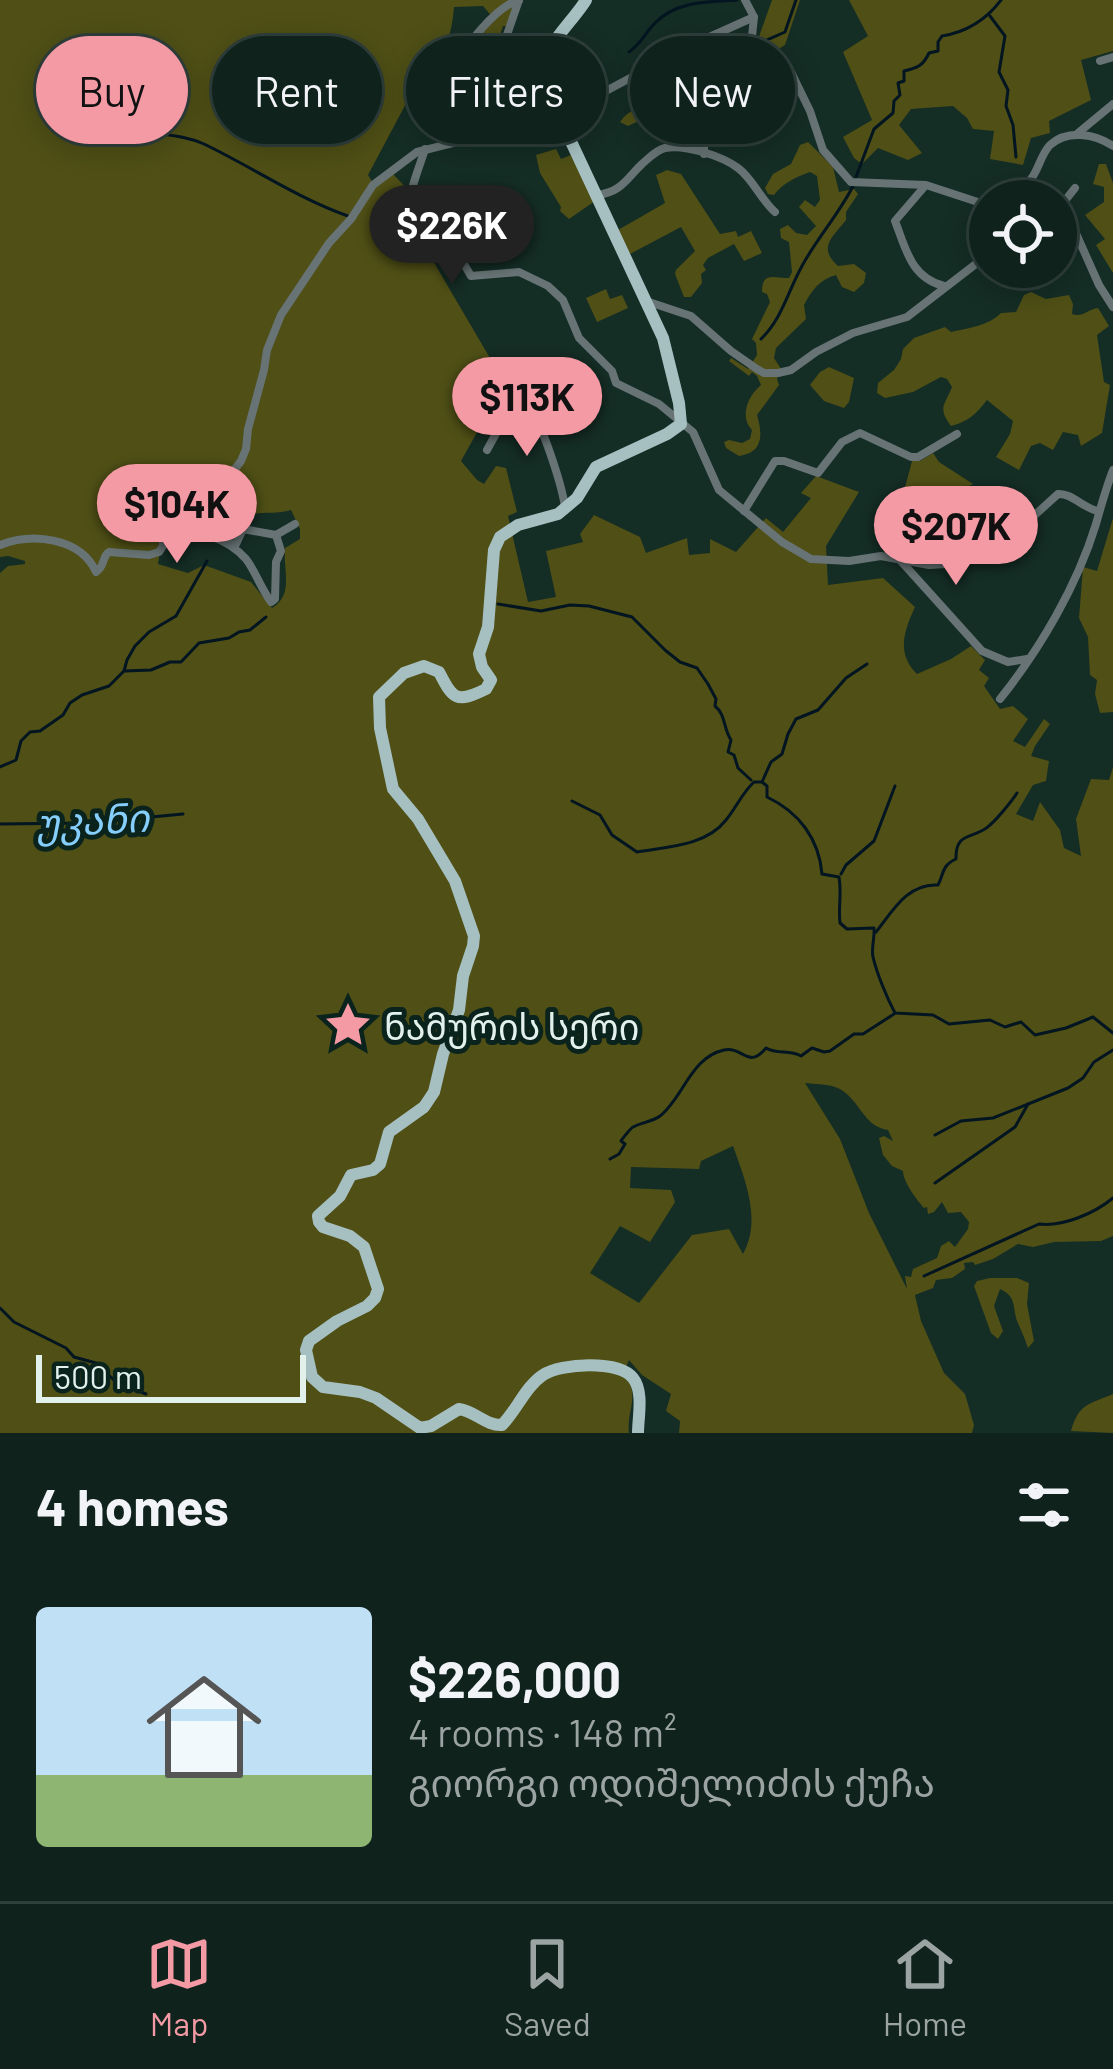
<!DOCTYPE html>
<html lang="en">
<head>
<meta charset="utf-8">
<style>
	:root { --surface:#0f221c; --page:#1d2f29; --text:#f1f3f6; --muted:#9ba4a3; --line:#2f3f3b; --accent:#f49aa4 }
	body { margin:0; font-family:Barlow,"Noto Sans Georgian",sans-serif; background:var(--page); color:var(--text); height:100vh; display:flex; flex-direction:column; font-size:45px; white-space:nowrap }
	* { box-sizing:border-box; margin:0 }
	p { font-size:39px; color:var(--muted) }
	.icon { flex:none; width:66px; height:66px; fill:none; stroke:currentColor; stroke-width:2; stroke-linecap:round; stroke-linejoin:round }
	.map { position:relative; height:1433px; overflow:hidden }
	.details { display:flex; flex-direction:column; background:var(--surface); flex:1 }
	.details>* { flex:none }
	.top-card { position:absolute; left:36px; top:36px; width:1041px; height:108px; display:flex; gap:24px }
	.tools { position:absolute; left:969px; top:180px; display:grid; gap:24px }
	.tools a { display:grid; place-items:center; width:108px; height:108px; border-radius:50%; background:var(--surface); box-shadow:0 6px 30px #0003,0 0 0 3px var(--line); font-size:60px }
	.scale { position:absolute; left:36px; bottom:30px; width:270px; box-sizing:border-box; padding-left:12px; border:6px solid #e2f1eb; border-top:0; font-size:33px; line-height:42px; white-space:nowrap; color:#e2f1eb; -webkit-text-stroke:9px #0a231c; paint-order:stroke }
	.price { position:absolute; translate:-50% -102px; padding:0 27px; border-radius:42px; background:var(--accent); color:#111; font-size:39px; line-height:78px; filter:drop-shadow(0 3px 6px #0008) }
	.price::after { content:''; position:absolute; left:50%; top:72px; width:36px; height:27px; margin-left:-18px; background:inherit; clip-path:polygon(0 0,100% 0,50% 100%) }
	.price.selected { background:#222; color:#fff }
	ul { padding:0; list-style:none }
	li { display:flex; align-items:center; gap:36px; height:300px; padding:0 36px }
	li span { display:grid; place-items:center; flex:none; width:336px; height:240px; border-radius:12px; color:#555 }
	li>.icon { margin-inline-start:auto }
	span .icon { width:144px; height:144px; fill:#fffc; stroke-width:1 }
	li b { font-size:51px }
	h2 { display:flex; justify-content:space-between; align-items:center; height:144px; padding:0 36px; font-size:51px }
	.chip { padding:0 42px; border-radius:54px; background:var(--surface); box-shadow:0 6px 30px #0003,0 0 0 3px var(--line); font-size:42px; line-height:108px }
	.chip.selected { background:var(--accent); color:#111 }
	.tabs { display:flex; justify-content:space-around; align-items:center; height:168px; border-top:3px solid var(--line); background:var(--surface); font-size:33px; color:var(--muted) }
	.tabs a { display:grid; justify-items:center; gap:6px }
	.tabs .selected { color:var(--accent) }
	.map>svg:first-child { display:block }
	.green { fill:#4f4f16; fill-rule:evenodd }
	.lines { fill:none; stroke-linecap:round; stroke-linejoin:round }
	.stream { stroke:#021520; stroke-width:3 }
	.minor { stroke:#677374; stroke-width:8 }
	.major { stroke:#a6c0c2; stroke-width:12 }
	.labels { text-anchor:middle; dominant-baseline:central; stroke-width:10; stroke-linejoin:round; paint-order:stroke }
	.poi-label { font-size:36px; fill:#e2f1eb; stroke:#0a231c; text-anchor:start }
	.water-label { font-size:39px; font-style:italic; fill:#86cefb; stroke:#0a231c }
</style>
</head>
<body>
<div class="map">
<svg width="1113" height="1433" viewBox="0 0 1113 1433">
	<rect width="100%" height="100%" fill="#142d25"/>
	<!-- green -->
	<g class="green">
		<path d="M0 0H518L508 26H503L479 96 462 79C465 59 480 34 494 19L483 6 454 7C452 35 443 66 418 81L368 175 375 186 393 174 414 196 410 228 419 237 490 358 492 377 506 373 500 391 461 461 477 480 484 484 496 466 506 468 517 512 508 516 528 602 556 597 546 551 583 542 580 534 594 515 640 537 646 553 687 538 689 555 710 553V539L736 552 766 518 783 532 811 498 801 493 816 476 859 492 826 546 828 585 883 578 915 607C904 631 896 653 917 674L951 659 971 646 985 660 979 670 989 678 984 686 1000 709 1013 706 1028 719 1013 741 1025 747 1044 719 1050 724 1035 746 1031 756 1049 761 1046 781 1033 785 1016 814 1033 821 1040 802 1060 830 1064 848 1081 856 1076 819 1091 779 1109 780 1113 767V1236L1101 1241 1054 1242 1033 1247 1018 1244 993 1259 975 1265 973 1262 964 1263 965 1269 952 1278 936 1280 933 1288 915 1295 921 1321 944 1373 965 1394 974 1425 972 1433H679L680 1421 666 1411 671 1394 642 1375 629 1360 623 1374C642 1392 626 1411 629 1433H0V573L8 566 25 564V561L8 556 0 557ZM291 510 300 529V539L285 548C283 571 294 595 272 608L251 582 204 565 188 573 158 564 165 518C185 505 202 524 222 523 232 522 241 516 251 514 265 512 277 514 291 510ZM805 1083C814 1084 827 1084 835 1087 859 1095 862 1127 888 1130L893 1141 884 1136 879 1138 883 1155 892 1166 903 1171C903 1182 917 1200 924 1208L927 1207 928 1214 934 1212 942 1202 948 1213 961 1212 969 1222 968 1229 955 1247 949 1241 941 1246 937 1258 913 1269 911 1277 905 1276 907 1289 869 1213 840 1139ZM733 1146C745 1180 762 1220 743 1254L729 1229 692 1235 639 1303 590 1273 620 1226 650 1242 675 1202 671 1190 630 1188 631 1167 699 1169 701 1161Z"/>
		<polygon points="772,0 800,0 785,45 774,52 756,45"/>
		<polygon points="849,0 1113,0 1113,51 1081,60 1091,100 1049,121 1050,133 1031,138 1023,165 990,159 994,131 973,129 967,118 953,106 911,109 899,125 922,153 908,160 878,148 862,164 854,158 843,137 872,120 843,52 868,36"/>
		<path d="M730 48 757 55 761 60 717 83 686 112 676 117 641 120 628 126 620 122C638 97 657 114 679 99L674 87 680 81 715 69Z"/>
		<path d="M808 142 833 167 839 192 854 189 858 194 846 212V220C833 237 817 247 838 266L854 264 866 273 864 283 854 292 842 287 836 275C819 280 812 290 804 305L806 319 776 348 774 358 781 369 777 379 779 385 757 415C763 435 763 453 739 456L726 448 724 442 729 440 742 443 750 439 752 430C739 416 748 396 761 385L757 376 752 372 749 376 729 361 731 358 748 369 757 355 756 343 752 339 770 302 767 294 762 292C762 271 774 278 789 278L792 272 789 242 781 238 780 229 788 225 796 233 807 235 816 226 799 207 805 200 815 207 820 200 817 176 810 172C796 177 783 183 774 195L768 194 765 188 773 174 791 164 800 145Z"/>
		<polygon points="556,149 561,159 571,155 595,201 569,219 560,211 561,207 540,173 536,155"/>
		<polygon points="1099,164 1106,164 1113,183 1113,273 1096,245 1105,239 1085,215 1104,202 1104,187 1093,184"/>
		<polygon points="667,170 681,174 720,234 736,231 738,237 751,231 762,253 744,261 734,244 708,258 703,265 706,270 701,274 702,283 691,297 684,297 675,274 676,270 695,251 681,227 630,254 618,230 665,203 656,175"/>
		<polygon points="606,289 610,299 622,295 628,308 597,322 586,298"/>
		<path d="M1031 292 1046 299 1069 295 1073 304 1072 314C1083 318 1088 309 1098 308L1109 326 1097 335 1104 382 1110 385 1102 433 1081 446 1078 435 1063 432 1053 450 1040 443 1031 446 1019 470 996 457 1010 434 1013 421 987 400C977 413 968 422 951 426 937 407 945 405 952 387L947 379 941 377 913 392 885 398 877 393 878 383 894 370 901 359 903 349 914 338 945 327 951 332C968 328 988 326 1001 313L1016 312 1024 295Z"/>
		<polygon points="829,367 854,378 849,402 844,408 824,401 810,385 820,372"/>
		<polygon points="933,453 939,462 973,484 926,508 902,499 912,461 920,461"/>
		<polygon points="1113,518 1113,712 1100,713 1095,694 1097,680 1090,675 1088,637 1079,618 1083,567 1097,571"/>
		<path d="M990 1278H1017L1029 1283 1027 1304 1034 1341 1028 1348C1025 1339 1021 1330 1017 1321 1012 1306 1017 1297 1000 1289L994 1306 1003 1331 998 1339 991 1333 974 1286 977 1281Z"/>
		<path d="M1113 1394V1433L1071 1431C1079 1403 1088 1405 1113 1394Z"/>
	</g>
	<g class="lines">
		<!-- stream -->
		<g class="stream">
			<polyline points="990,16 1005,36 999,72 1008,90 1006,106 1013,125 1016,157"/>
			<polyline points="758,44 785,32 796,0"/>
			<path d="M629 52C641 44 645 33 655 23 677 0 710 2 737 0"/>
			<polyline points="690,92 740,63 750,49"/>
			<path d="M148 132C167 135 186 136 204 144 252 167 297 198 348 216"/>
			<path d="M856 177 874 129 893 113 894 101 900 95 898 83 904 81V71C917 68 923 66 929 53L938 51V42L942 36C966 32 986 20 1001 0"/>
			<path d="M761 339C782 319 788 291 802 266 817 238 839 214 853 186"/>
			<path d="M498 604 541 611 570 605 589 606 632 617 665 650 680 662 697 668 708 684 716 699 715 706C726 715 723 728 731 740L728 752 734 755 738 768 751 780"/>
			<polyline points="124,671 151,670 170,662 181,662 199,643 229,638 239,632 250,630 266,617"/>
			<polyline points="0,767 16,760 21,741 30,732 40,731 63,715 70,703 82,695 109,686 124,671 127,660 135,646 149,632 176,616 207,561"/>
			<polyline points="762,782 771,762 782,754 788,734 796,719 818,710 846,678 867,664"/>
			<path d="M572 801 600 815 612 835 637 852C667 847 706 846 726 820 736 808 742 793 754 782H762L767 786V797C799 812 819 839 822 874L839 877C842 894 838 907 840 923L847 929 874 928C875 937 871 948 873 957 877 974 887 998 895 1013L933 1015 949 1024 990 1020 1005 1027 1021 1022 1035 1035 1066 1028 1093 1017 1113 1033"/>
			<polyline points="0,824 87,823 183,814"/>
			<polyline points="841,874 846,865 874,841 895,786"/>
			<path d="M876 932C892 912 907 883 938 885 944 874 941 866 956 859 955 830 975 840 990 825 998 818 1011 802 1017 793"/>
			<polyline points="935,1135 961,1121 993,1118 1068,1088 1083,1078 1094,1062 1113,1050"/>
			<path d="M610 1159 619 1154 625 1144 621 1141C622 1139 631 1128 633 1127 642 1122 652 1122 660 1116 683 1098 691 1057 724 1050 743 1046 748 1070 766 1048 778 1055 789 1049 801 1056L812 1048 824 1052 830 1051 854 1034H863L894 1014"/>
			<polyline points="935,1183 1015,1127 1028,1104"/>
			<path d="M924 1276 1039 1224C1063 1227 1095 1213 1113 1198"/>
			<polyline points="0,1308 14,1322 66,1348 74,1357 96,1363 116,1382 146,1394"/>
		</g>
		<!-- minor -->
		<g class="minor">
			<polyline points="519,0 501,52 529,64 535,58 545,56"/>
			<polyline points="745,0 754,17 751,46 776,56 788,66 810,111 823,150 851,182 926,185 990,206"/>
			<polyline points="1100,61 1113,57"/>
			<polyline points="1078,133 1113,104"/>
			<path d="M460 140C458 119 452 92 456 71 461 48 497 6 519 0"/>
			<path d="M425 149C417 175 399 213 412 238L453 231 458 254 471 276 519 272 548 286 563 300 579 338 612 371 616 383 659 404 693 432 719 490 782 542 811 559 849 561 881 556 929 565 962 563 1014 534 1058 494C1072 493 1083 508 1098 511"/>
			<polyline points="704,154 704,132 709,127 743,129 760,100 780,58"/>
			<path d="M925 186 895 221C906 249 911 278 944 286"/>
			<path d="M597 195C622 192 627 178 642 164 649 158 656 150 665 148 685 144 722 156 738 168 753 179 761 200 775 212"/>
			<path d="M1000 201C1011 195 1024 190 1031 179 1039 169 1041 154 1050 145 1068 129 1095 134 1113 146"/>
			<polyline points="1056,212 1075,188"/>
			<polyline points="1056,221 1068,223 1074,229 1099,285 1113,307"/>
			<polyline points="649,302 691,316 731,351 757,369 764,373 778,373 791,370 816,352 853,333 907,317 990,253"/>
			<path d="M487 450 514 401C524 405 525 405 531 412 543 425 563 489 565 508"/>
			<polyline points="744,511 775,461 784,461 818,473 842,442 860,433 911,457 918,457 957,434"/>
			<path d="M163 529C194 533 221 532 246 559 254 569 262 590 271 602L275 599 276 562 281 551 276 535"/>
			<polyline points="227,543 236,544 243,529 276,535 295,524"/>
			<path d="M0 545C33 532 81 538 96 572 105 567 102 556 109 552L149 555 159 552 163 546 164 518 176 509 214 497 241 461 246 449 248 429 264 370 267 350 281 315 329 243 351 219 373 185 417 152 557 117 696 43 754 17"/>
			<polyline points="900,560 982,651 1008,662 1027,659"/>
			<path d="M1000 699C1040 649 1077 586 1096 524 1101 506 1106 488 1113 470"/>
		</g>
		<!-- major -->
		<path class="major" d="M586 0C568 29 536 49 545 86L663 338 679 403 681 424 667 434 596 467 577 498 558 514 518 525 500 537 494 550 488 627 479 654 482 667 491 680 486 689C456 704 453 699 439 672L424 666 404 673 379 697 380 728 393 789 418 819 455 881 474 936 473 946 463 976 459 1010 443 1054 434 1092 424 1107 389 1132 380 1164 373 1170 351 1175 340 1196 318 1216 319 1222 323 1227 350 1236 364 1247 378 1289 375 1298 367 1306 337 1321 309 1341 306 1350 312 1377 323 1387 360 1392 376 1398 420 1428 431 1426 459 1409C475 1411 486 1426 502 1425 517 1410 525 1387 543 1375 561 1363 619 1360 633 1378 644 1392 638 1417 638 1433"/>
	</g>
	<!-- icons -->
	<defs>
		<symbol id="sight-bare" viewBox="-9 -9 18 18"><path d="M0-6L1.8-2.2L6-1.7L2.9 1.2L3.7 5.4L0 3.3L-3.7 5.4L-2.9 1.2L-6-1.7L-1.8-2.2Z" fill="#f49aa4" stroke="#0a231c" stroke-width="2.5" paint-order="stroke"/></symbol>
	</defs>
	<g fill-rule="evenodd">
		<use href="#sight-bare" x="315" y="992" width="66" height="66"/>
	</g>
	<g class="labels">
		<!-- poi labels -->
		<g class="poi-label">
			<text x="384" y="1025">ნამურის სერი</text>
		</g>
		<!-- water labels -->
		<g class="water-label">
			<text transform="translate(92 819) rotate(-3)">უკანი</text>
		</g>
	</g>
</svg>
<div class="tools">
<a><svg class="icon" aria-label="locate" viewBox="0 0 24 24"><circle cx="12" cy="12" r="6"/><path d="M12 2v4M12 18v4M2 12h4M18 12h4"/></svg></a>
</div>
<div class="scale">500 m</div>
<b class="price selected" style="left:452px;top:287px">$226K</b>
<b class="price" style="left:527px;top:459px">$113K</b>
<b class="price" style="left:177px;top:566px">$104K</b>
<b class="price" style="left:956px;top:588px">$207K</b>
<div class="top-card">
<a class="chip selected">Buy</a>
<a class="chip">Rent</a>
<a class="chip">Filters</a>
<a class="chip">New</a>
</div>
</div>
<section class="details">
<h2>4 homes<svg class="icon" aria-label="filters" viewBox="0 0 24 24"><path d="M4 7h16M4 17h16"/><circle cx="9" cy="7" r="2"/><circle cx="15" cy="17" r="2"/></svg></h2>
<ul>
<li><span style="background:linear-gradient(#bfe0f5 70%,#8fb573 0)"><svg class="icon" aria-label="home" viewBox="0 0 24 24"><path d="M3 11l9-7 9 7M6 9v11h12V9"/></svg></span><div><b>$226,000</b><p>4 rooms · 148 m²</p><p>გიორგი ოდიშელიძის ქუჩა</p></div></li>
</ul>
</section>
<nav class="tabs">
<a class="selected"><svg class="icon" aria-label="map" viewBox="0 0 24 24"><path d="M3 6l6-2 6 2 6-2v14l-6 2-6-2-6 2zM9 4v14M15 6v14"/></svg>Map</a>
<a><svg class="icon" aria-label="saved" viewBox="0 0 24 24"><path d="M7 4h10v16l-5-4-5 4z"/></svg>Saved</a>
<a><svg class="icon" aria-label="home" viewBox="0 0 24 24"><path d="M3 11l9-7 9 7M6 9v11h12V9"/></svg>Home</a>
</nav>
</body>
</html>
